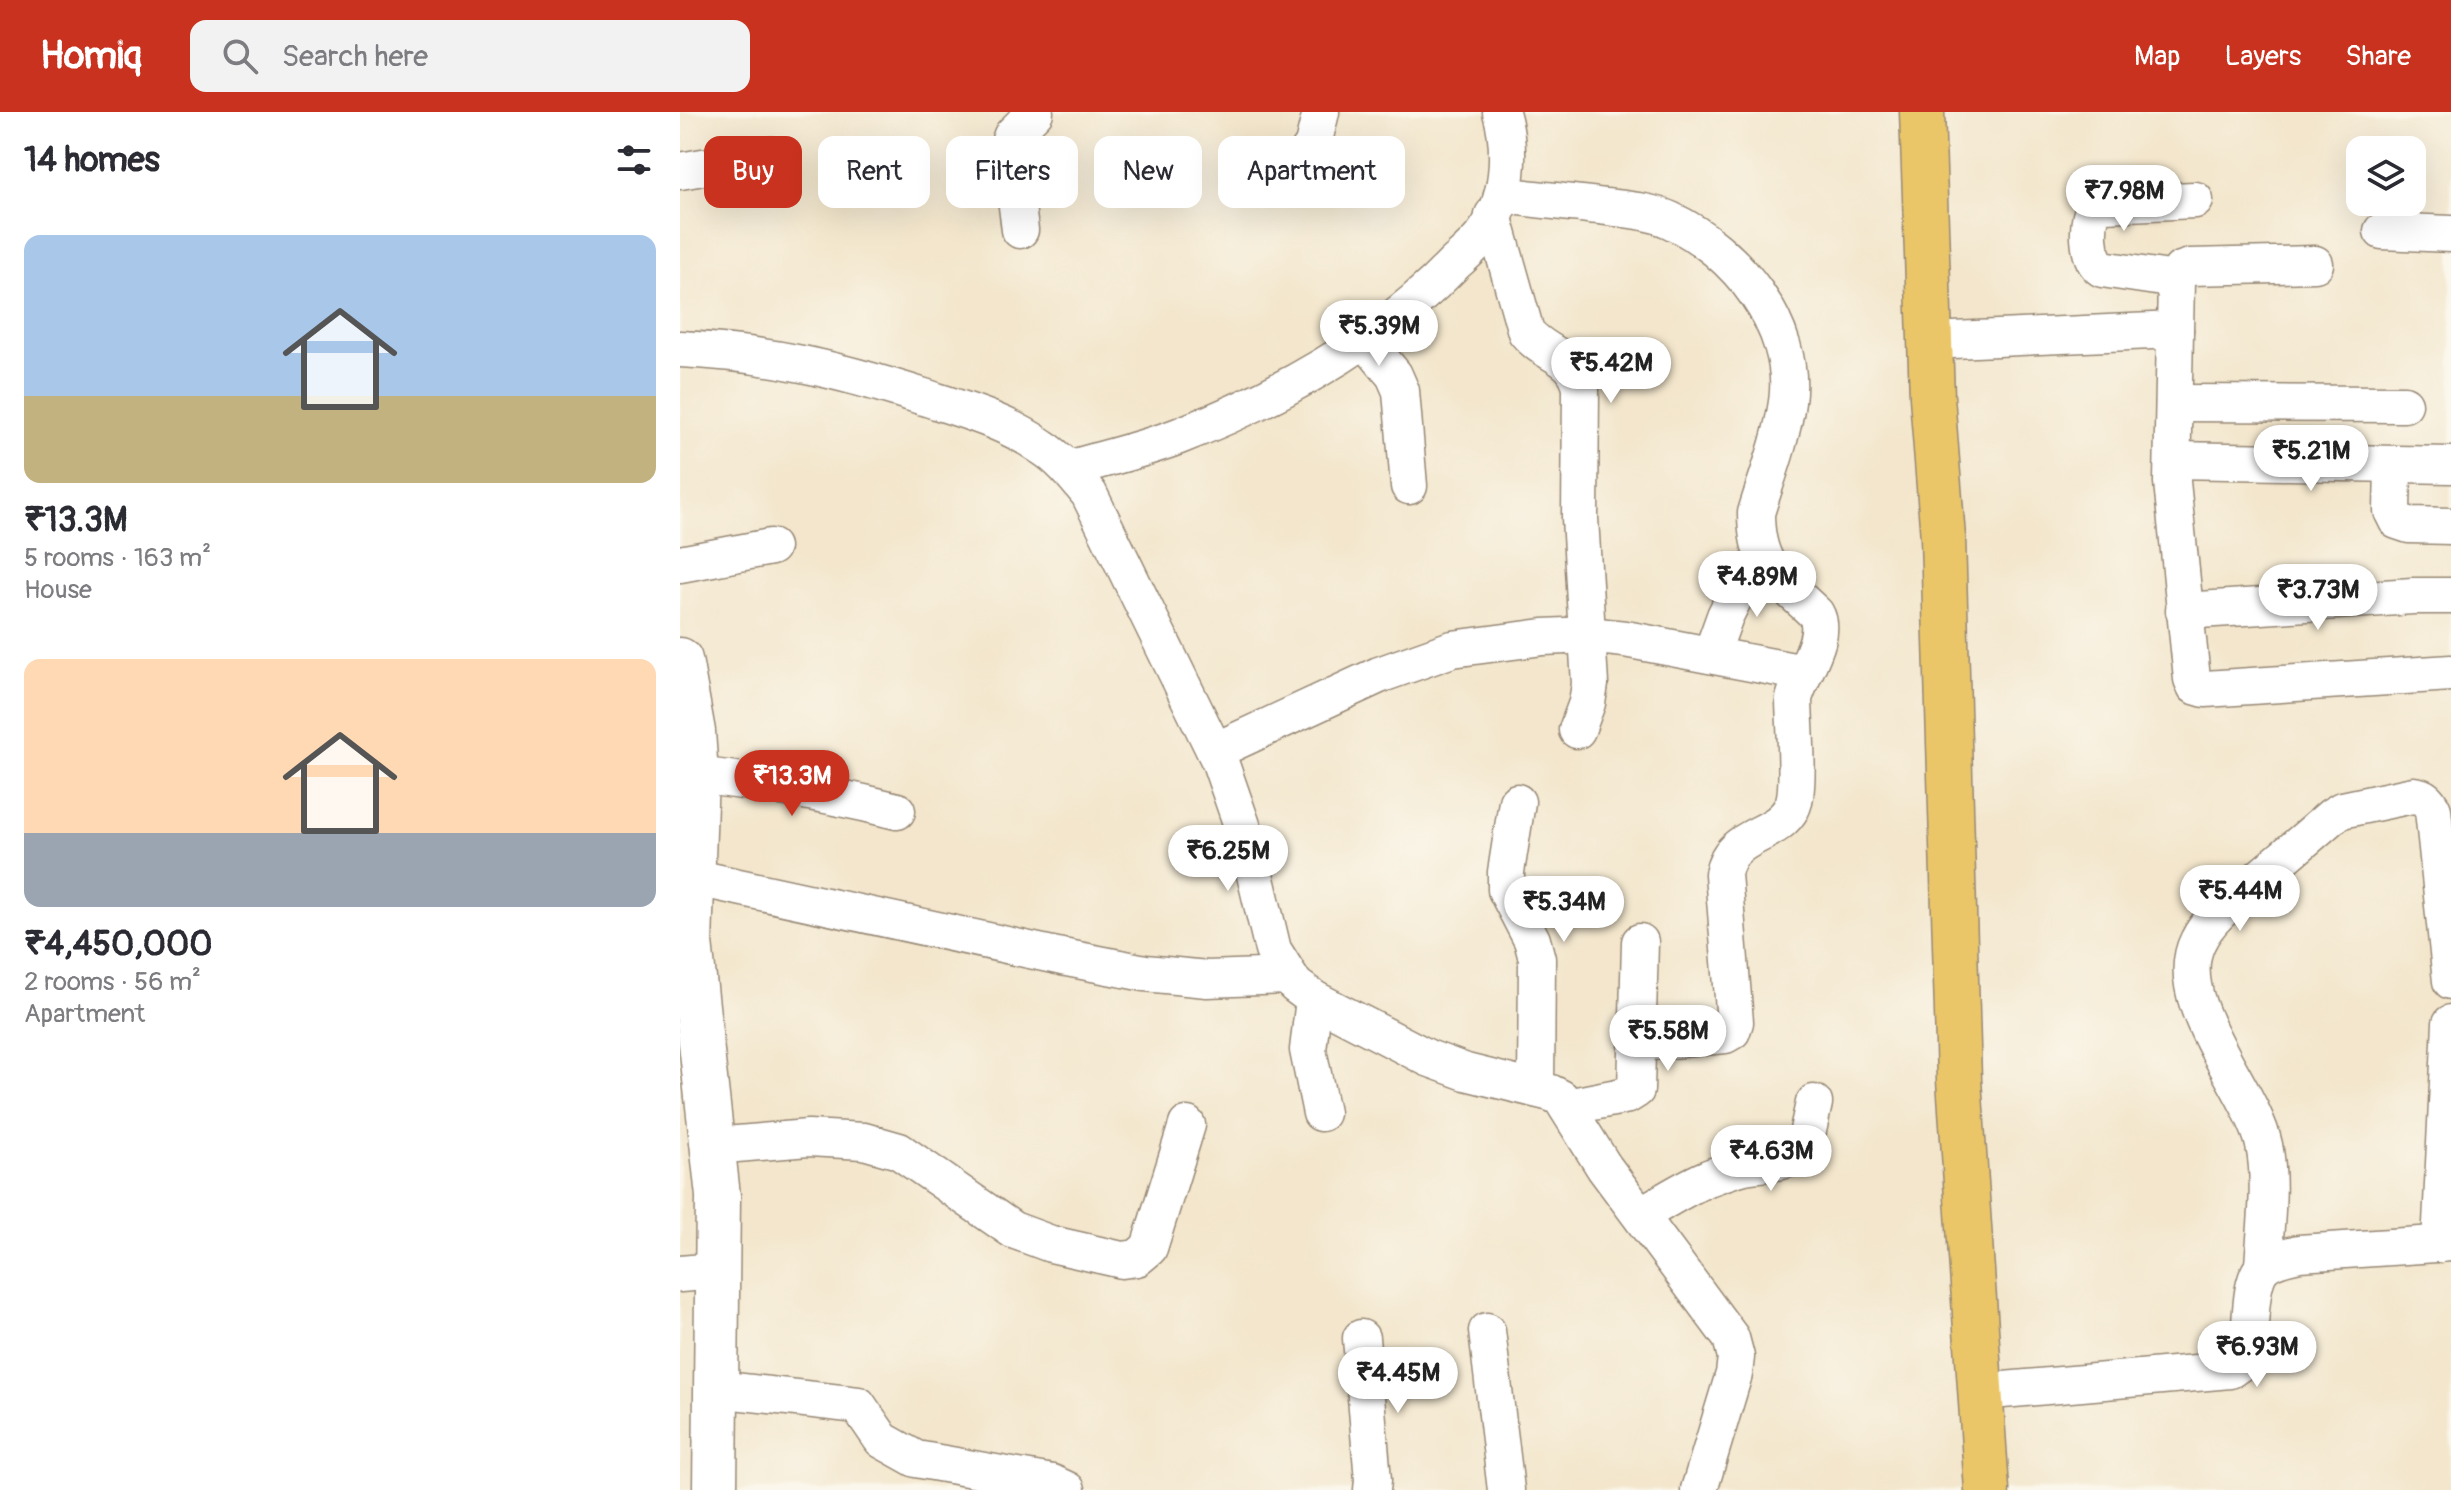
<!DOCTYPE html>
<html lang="en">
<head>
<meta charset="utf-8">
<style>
	:root { --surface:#fff; --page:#f2f2f3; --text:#2b2b33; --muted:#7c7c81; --accent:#c8321e }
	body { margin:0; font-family:Pangolin,sans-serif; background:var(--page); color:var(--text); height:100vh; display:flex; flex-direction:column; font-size:30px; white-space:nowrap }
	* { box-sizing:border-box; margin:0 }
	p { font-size:26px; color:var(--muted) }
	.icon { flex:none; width:44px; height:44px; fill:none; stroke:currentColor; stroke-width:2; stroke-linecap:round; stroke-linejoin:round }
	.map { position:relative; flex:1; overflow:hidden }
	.drawer { display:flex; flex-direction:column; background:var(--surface); width:680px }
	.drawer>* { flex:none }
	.guide { position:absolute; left:24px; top:24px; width:760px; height:72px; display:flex; gap:16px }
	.tools { position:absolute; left:1666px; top:24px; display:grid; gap:16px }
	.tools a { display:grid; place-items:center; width:80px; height:80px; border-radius:16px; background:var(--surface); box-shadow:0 8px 32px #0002; font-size:40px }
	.price { position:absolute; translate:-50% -68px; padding:0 18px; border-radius:28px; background:#fff; color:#222; font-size:26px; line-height:52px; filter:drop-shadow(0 2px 4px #0008) }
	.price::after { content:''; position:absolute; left:50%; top:48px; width:24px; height:18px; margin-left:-12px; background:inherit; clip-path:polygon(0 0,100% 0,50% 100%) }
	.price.on { background:var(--accent); color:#fff }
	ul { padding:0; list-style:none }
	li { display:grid; align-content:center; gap:16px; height:424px; padding:0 24px }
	li span { display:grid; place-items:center; height:248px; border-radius:16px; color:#555 }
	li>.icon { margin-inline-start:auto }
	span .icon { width:144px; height:144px; fill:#fffc; stroke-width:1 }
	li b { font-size:34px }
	h2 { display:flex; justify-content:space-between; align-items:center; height:96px; padding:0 24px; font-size:34px }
	.tag { padding:0 28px; border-radius:16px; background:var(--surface); box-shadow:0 8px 32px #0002; font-size:28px; line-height:72px }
	.tag.on { background:var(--accent); color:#fff }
	header { display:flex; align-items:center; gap:48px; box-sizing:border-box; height:112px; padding:0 40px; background:var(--accent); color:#fff }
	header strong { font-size:38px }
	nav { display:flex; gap:44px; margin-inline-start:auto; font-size:28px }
	.search { width:560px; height:72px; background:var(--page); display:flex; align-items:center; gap:20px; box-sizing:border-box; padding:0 28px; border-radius:16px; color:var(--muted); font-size:30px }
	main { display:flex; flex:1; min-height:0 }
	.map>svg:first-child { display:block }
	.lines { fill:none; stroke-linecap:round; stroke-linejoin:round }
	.minor-casing { stroke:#978875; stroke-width:39 }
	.tertiary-casing { stroke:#978875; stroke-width:47 }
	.trunk-casing { stroke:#978875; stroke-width:47 }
	.minor { stroke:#fff; stroke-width:36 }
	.tertiary { stroke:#fff; stroke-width:44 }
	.trunk { stroke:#eac669; stroke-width:44 }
</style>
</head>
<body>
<header>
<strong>Homiq</strong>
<div class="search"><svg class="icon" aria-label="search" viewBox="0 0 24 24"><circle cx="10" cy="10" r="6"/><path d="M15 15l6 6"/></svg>Search here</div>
<nav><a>Map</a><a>Layers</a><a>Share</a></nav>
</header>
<main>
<section class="drawer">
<h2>14 homes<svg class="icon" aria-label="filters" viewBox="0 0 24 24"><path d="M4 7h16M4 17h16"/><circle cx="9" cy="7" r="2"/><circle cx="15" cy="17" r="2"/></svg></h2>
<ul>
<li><span style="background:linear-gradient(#a9c7e8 65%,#c2b280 0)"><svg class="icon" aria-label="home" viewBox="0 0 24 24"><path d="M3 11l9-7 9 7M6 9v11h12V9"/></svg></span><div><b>₹13.3M</b><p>5 rooms · 163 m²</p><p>House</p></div></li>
<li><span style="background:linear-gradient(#ffd9b3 70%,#9aa5b1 0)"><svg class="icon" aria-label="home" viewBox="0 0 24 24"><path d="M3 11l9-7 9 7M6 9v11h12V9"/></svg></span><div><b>₹4,450,000</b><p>2 rooms · 56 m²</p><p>Apartment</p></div></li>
</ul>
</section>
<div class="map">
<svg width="1771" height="1378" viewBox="0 0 1771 1378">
	<rect width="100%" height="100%" fill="#fbf7ec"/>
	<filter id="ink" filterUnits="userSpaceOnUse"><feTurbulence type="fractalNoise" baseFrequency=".0125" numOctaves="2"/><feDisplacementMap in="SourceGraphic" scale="16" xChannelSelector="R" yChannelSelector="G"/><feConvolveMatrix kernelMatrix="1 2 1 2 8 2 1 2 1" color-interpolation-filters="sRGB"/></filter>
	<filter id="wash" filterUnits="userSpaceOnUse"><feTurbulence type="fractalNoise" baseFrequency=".006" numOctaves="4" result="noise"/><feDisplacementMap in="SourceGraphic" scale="32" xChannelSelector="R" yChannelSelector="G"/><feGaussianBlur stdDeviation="1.8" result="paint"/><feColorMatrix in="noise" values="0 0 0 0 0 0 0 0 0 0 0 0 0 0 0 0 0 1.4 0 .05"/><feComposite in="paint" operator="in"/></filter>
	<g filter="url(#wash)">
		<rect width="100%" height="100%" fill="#f3e6cc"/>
	</g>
	<g filter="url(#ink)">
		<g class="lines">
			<defs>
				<g id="minor">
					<polyline points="0,59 92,43"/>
					<polyline points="606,73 633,33 641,0"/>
					<path d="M822 83C854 87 886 90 918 94 942 97 968 98 990 108 1054 137 1118 215 1107 290 1102 327 1087 365 1076 401 1076 457 1099 466 1136 502 1149 525 1120 562 1114 587 1114 610 1121 677 1112 695 1096 727 1050 720 1043 762L1055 910 1052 919 1045 923 959 931"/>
					<path d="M813 103 846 220C865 244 894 242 901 275L900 406 910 572 907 591 897 618"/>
					<polyline points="340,118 329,31 332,23 355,0"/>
					<polyline points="1702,119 1771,122"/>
					<polyline points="1635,152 1510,155 1501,158 1496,168 1492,370 1512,567 1515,574 1525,577 1771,561"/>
					<path d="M1496 168 1422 157C1406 146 1406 111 1415 94L1424 92 1515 88"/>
					<polyline points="686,229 714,263 721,279 729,374"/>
					<polyline points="1250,229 1495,218"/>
					<path d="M0 237C89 241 160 258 244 285 284 298 327 310 362 335 381 347 395 365 409 382L540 650 566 725 593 838 615 873 634 887 748 946 786 960 871 981 881 986 924 1055 1051 1226 1056 1245 1054 1262 1019 1378"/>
					<polyline points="1494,291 1724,292"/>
					<polyline points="1493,348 1771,353"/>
					<polyline points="1713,353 1712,399 1717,409 1729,413 1771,414"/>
					<path d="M389 357C425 346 463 338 499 324 599 285 699 230 774 152 784 143 796 133 804 122 829 89 832 38 821 0"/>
					<polyline points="0,452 91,435"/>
					<polyline points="1504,499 1733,484 1771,484"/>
					<polyline points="1031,543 1045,504 1055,484 1083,449"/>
					<polyline points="535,639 699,563 772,537 863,525 908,523 945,527 1124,561"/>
					<path d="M16 663C85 671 150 682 217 699"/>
					<polyline points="837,690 826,760 826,778 852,828 857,847 856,977"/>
					<polyline points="12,765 382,845 465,861 527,867 609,864"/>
					<polyline points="634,887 628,938 641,1001"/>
					<polyline points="887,995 948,983 956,978 960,830"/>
					<polyline points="33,1034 128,1026 184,1029 219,1039 333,1118 371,1132 442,1148 457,1146 469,1136 507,1013"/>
					<path d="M961 1103C983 1090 1004 1076 1028 1066 1039 1062 1052 1057 1064 1054 1084 1050 1109 1053 1124 1037L1134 991"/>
					<polyline points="1760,1132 1771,911"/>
					<path d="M1583 1155C1585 1116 1592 1072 1584 1033 1571 975 1488 888 1518 829 1530 804 1556 786 1577 768 1602 747 1627 726 1652 704L1662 698 1733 683C1744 684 1748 688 1753 698L1771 869"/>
					<polyline points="0,1162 37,1159"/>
					<polyline points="807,1219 826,1378"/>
					<polyline points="681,1226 693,1368 692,1378"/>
					<polyline points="36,1277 178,1293 202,1328 236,1347 372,1371 387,1378"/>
					<path d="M1300 1280 1550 1258 1567 1246C1572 1223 1567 1170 1584 1154 1593 1146 1607 1144 1619 1141L1771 1131"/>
				</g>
				<polyline id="tertiary" points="0,548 13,620 16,663 10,831 38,1084 35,1378"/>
				<polyline id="trunk" points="1242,0 1252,285 1263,426 1279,968 1307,1378"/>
			</defs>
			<!-- minor casing -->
			<use href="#minor" class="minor-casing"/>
			<!-- tertiary casing -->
			<use href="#tertiary" class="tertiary-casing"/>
			<!-- trunk casing -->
			<use href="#trunk" class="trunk-casing"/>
			<!-- minor -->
			<use href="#minor" class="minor"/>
			<!-- tertiary -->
			<use href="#tertiary" class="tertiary"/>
			<!-- trunk -->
			<use href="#trunk" class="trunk"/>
		</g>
	</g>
</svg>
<div class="tools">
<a><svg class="icon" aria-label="layers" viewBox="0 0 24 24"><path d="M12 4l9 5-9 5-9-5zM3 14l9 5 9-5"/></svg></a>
</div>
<b class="price" style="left:1444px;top:121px">₹7.98M</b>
<b class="price" style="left:699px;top:256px">₹5.39M</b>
<b class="price" style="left:931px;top:293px">₹5.42M</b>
<b class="price" style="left:1631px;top:381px">₹5.21M</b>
<b class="price" style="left:1077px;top:507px">₹4.89M</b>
<b class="price" style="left:1638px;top:520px">₹3.73M</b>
<b class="price on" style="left:112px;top:706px">₹13.3M</b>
<b class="price" style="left:548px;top:781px">₹6.25M</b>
<b class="price" style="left:1560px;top:821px">₹5.44M</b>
<b class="price" style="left:884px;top:832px">₹5.34M</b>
<b class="price" style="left:988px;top:961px">₹5.58M</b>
<b class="price" style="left:1091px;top:1081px">₹4.63M</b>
<b class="price" style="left:1577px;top:1277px">₹6.93M</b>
<b class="price" style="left:718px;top:1303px">₹4.45M</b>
<div class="guide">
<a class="tag on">Buy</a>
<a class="tag">Rent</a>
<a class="tag">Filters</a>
<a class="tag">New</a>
<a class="tag">Apartment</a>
</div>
</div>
</main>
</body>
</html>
